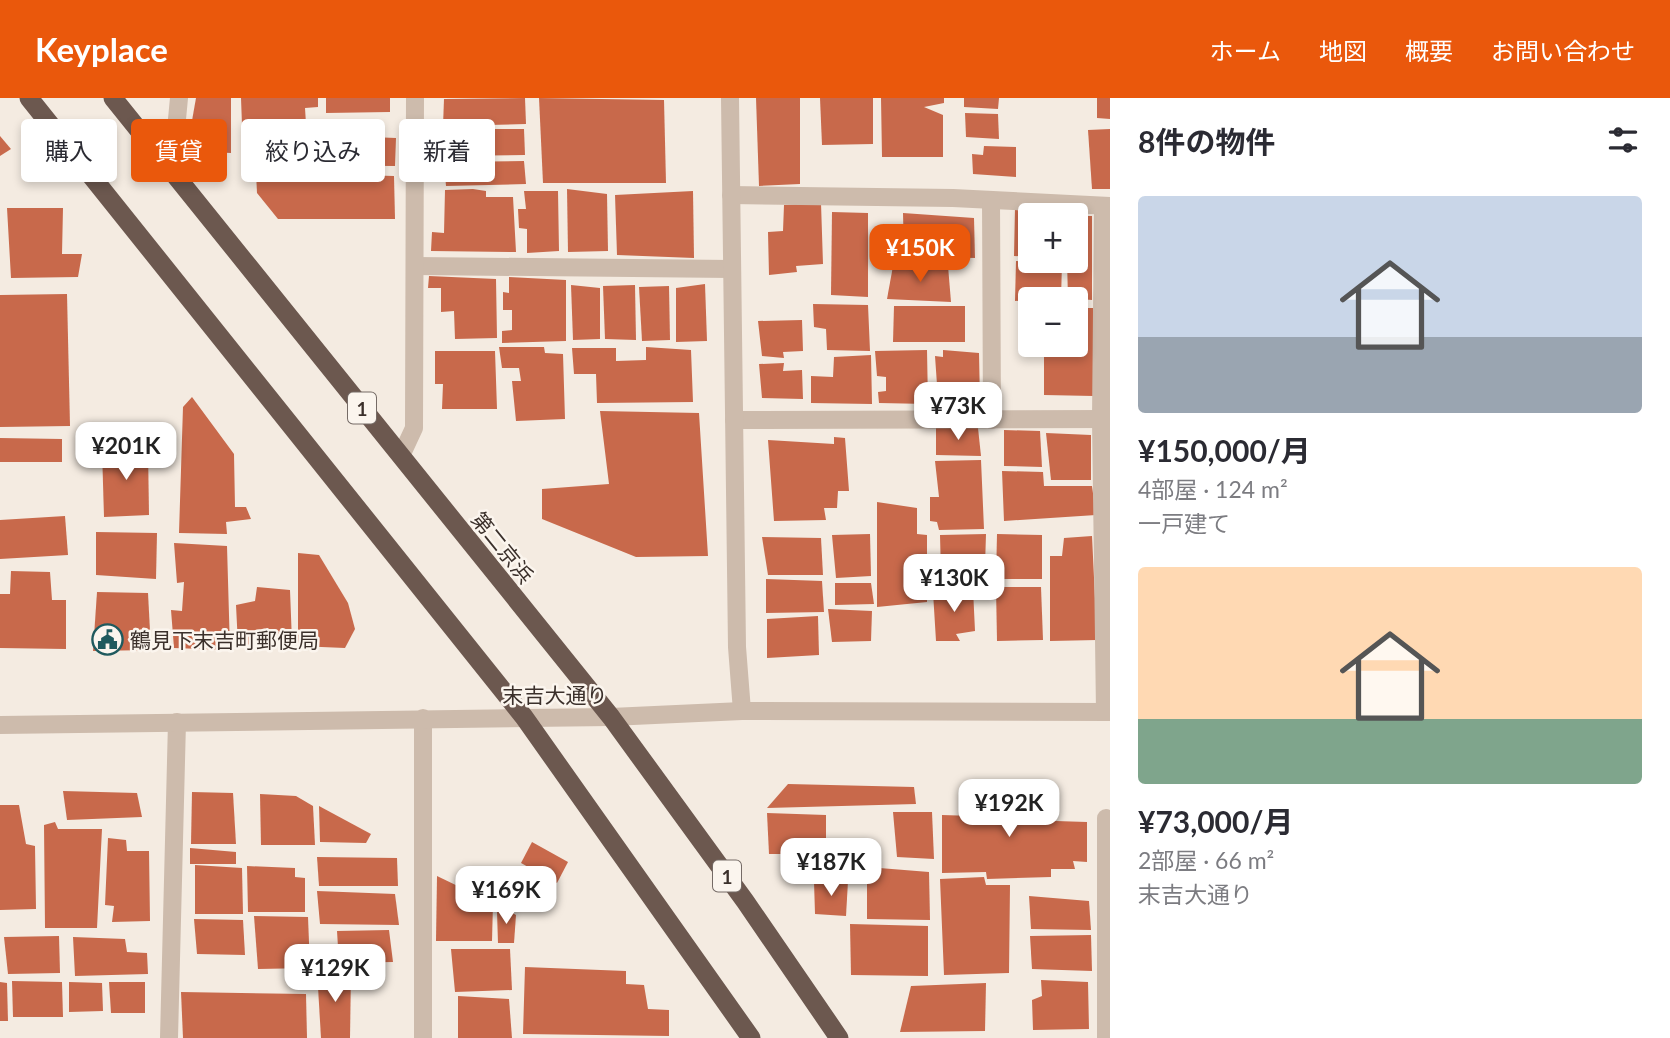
<!DOCTYPE html>
<html lang="ja">
<head>
<meta charset="utf-8">
<style>
	:root { --surface:#fff; --page:#f2f2f3; --text:#2b2b33; --muted:#7c7c81; --accent:#ea580c }
	body { margin:0; font-family:Lato,"Noto Sans JP",sans-serif; background:var(--page); color:var(--text); height:100vh; display:flex; flex-direction:column; font-size:26px; white-space:nowrap }
	* { box-sizing:border-box; margin:0 }
	p { font-size:23px; color:var(--muted) }
	.icon { flex:none; width:38px; height:38px; fill:none; stroke:currentColor; stroke-width:2; stroke-linecap:round; stroke-linejoin:round }
	.map { position:relative; flex:1; overflow:hidden }
	.details { display:flex; flex-direction:column; background:var(--surface); width:560px }
	.details>* { flex:none }
	.hud { position:absolute; left:21px; top:21px; width:665px; height:63px; display:flex; gap:14px }
	.buttons { position:absolute; left:1018px; top:105px; display:grid; gap:14px }
	.buttons a { display:grid; place-items:center; width:70px; height:70px; border-radius:7px; background:var(--surface); box-shadow:0 4px 10px #0003; font-size:35px }
	.price { position:absolute; translate:-50% -60px; padding:0 16px; border-radius:14px; background:#fff; color:#222; font-size:23px; line-height:46px; filter:drop-shadow(0 2px 4px #0008) }
	.price::after { content:''; position:absolute; left:50%; top:42px; width:21px; height:16px; margin-left:-10px; background:inherit; clip-path:polygon(0 0,100% 0,50% 100%) }
	.price.current { background:var(--accent); color:#fff }
	ul { padding:0; list-style:none }
	li { display:grid; align-content:center; gap:14px; height:371px; padding:0 28px }
	li span { display:grid; place-items:center; height:217px; border-radius:7px; color:#555 }
	li>.icon { margin-inline-start:auto }
	span .icon { width:126px; height:126px; fill:#fffc; stroke-width:1 }
	li b { font-size:30px }
	h2 { display:flex; justify-content:space-between; align-items:center; height:84px; padding:0 28px; font-size:30px }
	.chip { padding:0 24px; border-radius:7px; background:var(--surface); box-shadow:0 4px 10px #0003; font-size:24px; line-height:63px }
	.chip.current { background:var(--accent); color:#fff }
	header { display:flex; align-items:center; gap:42px; box-sizing:border-box; height:98px; padding:0 35px; background:var(--accent); color:#fff }
	header strong { font-size:33px }
	nav { display:flex; gap:38px; margin-inline-start:auto; font-size:24px }
	main { display:flex; flex:1; min-height:0 }
	.map>svg:first-child { display:block }
	.building { fill:#c8694b }
	.lines { fill:none; stroke-linecap:round; stroke-linejoin:round }
	.service { stroke:#cdbbac; stroke-width:18 }
	.minor { stroke:#cdbbac; stroke-width:18 }
	.tertiary { stroke:#cdbbac; stroke-width:18 }
	.trunk { stroke:#6c584f; stroke-width:19 }
	.labels { text-anchor:middle; dominant-baseline:central; stroke-width:5; stroke-linejoin:round; paint-order:stroke }
	.shield { fill:#fbf5ee; stroke:#756b66; stroke-width:2 }
	.shield-label { font-size:19px; font-weight:bold; fill:#3b302b }
	.street-label { font-size:21px; fill:#3b302b; stroke:#fbf5ee }
	.poi-label { font-size:21px; fill:#3b302b; stroke:#fbf5ee; text-anchor:start }
</style>
</head>
<body>
<header>
<strong>Keyplace</strong>
<nav><a>ホーム</a><a>地図</a><a>概要</a><a>お問い合わせ</a></nav>
</header>
<main>
<div class="map">
<svg width="1110" height="940" viewBox="0 0 1110 940">
	<rect width="100%" height="100%" fill="#f4ebe1"/>
	<!-- building -->
	<g class="building">
		<polygon points="196,0 231,0 231,55 209,54 190,34"/>
		<polygon points="241,0 318,0 318,9 305,10 306,26 242,27"/>
		<polygon points="326,0 390,0 390,14 326,15"/>
		<polygon points="525,0 526,26 443,28 444,1"/>
		<polygon points="539,0 664,2 666,85 543,85"/>
		<polygon points="756,0 800,0 800,86 759,88"/>
		<polygon points="820,0 873,0 873,46 822,47"/>
		<polygon points="881,0 944,0 944,5 924,9 943,17 943,59 882,59"/>
		<polygon points="964,0 999,0 998,11 964,9"/>
		<polygon points="1097,0 1110,0 1110,21 1097,20"/>
		<polygon points="965,15 998,16 999,41 966,39"/>
		<polygon points="346,30 346,38 396,40 395,68 246,67 246,34"/>
		<polygon points="443,31 524,31 525,57 445,58"/>
		<polygon points="1110,31 1110,91 1092,91 1088,32"/>
		<polygon points="0,38 11,51 0,58"/>
		<polygon points="984,48 1016,49 1016,79 973,76 972,56 983,57"/>
		<polygon points="524,63 526,86 446,88 444,64"/>
		<polygon points="256,74 394,78 395,121 278,121 257,95"/>
		<polygon points="473,91 486,93 486,99 513,99 516,154 431,153 432,134 444,135 445,92"/>
		<polygon points="567,91 607,96 608,153 568,154"/>
		<polygon points="524,93 558,93 559,153 527,155 527,131 519,130 518,111 526,111"/>
		<polygon points="693,93 694,160 617,157 615,97"/>
		<polygon points="821,105 823,166 796,168 797,174 769,177 768,134 783,133 784,107"/>
		<polygon points="7,110 63,110 62,156 82,156 78,179 11,180"/>
		<polygon points="1015,110 1055,116 1031,117 1031,159 1014,158"/>
		<polygon points="832,114 868,115 868,199 831,197"/>
		<polygon points="903,115 974,120 975,160 904,158"/>
		<polygon points="1076,118 1092,118 1092,202 1068,200 1067,163 1076,163"/>
		<polygon points="1016,163 1062,165 1061,201 1015,203"/>
		<polygon points="893,168 948,168 951,204 887,201"/>
		<polygon points="429,178 496,181 497,240 455,241 454,213 441,214 441,190 428,190"/>
		<polygon points="509,179 566,182 566,243 502,245 502,233 512,232 512,212 503,212 503,194 509,195"/>
		<polygon points="705,186 707,243 676,244 676,190"/>
		<polygon points="571,187 600,190 600,241 573,242"/>
		<polygon points="635,187 636,242 605,241 603,188"/>
		<polygon points="669,188 670,242 642,243 639,189"/>
		<polygon points="67,196 70,328 0,329 0,197"/>
		<polygon points="813,206 868,207 870,253 827,252 826,231 814,229"/>
		<polygon points="894,208 965,208 965,244 893,244"/>
		<polygon points="1076,210 1093,210 1094,298 1044,297 1044,247 1076,247"/>
		<polygon points="802,222 803,253 783,254 784,260 762,258 758,223"/>
		<polygon points="499,249 544,249 545,255 563,256 565,321 516,323 512,283 521,283 519,270 502,270"/>
		<polygon points="646,249 691,252 693,304 597,305 596,276 574,276 572,250 616,250 616,263 646,262"/>
		<polygon points="927,252 928,306 879,305 878,294 886,293 886,279 877,278 875,253"/>
		<polygon points="943,252 979,255 980,304 938,301 935,258 943,259"/>
		<polygon points="435,253 495,253 497,311 442,311 443,286 435,286"/>
		<polygon points="871,257 872,306 811,305 811,278 833,279 834,259"/>
		<polygon points="784,265 783,273 802,272 803,301 762,300 759,266"/>
		<polygon points="192,299 234,356 235,409 246,409 251,421 226,424 227,436 179,435 183,309"/>
		<polygon points="600,313 699,315 708,458 636,459 542,421 542,391 609,386"/>
		<polygon points="936,330 978,330 981,358 936,357"/>
		<polygon points="1004,332 1040,333 1042,369 1004,368"/>
		<polygon points="1046,335 1091,337 1091,382 1051,382"/>
		<polygon points="834,339 845,340 849,393 838,393 837,410 824,410 826,422 774,423 768,342 834,346"/>
		<polygon points="0,340 62,341 62,364 0,364"/>
		<polygon points="102,351 148,351 149,417 104,419"/>
		<polygon points="981,362 984,431 939,432 937,424 930,423 930,399 939,399 935,363"/>
		<polygon points="1002,373 1043,374 1044,388 1092,388 1096,417 1004,423"/>
		<polygon points="877,404 917,410 917,436 927,437 927,504 877,509"/>
		<polygon points="65,418 68,457 0,461 0,422"/>
		<polygon points="96,434 157,435 156,481 96,477"/>
		<polygon points="870,436 871,478 836,480 832,437"/>
		<polygon points="986,436 985,468 972,468 972,477 941,476 940,437"/>
		<polygon points="997,436 1042,437 1042,481 996,481"/>
		<polygon points="1092,438 1097,542 1050,543 1050,458 1062,458 1064,440"/>
		<polygon points="762,439 821,440 823,477 768,477"/>
		<polygon points="174,445 227,448 230,552 174,550 171,512 182,513 184,484 177,485"/>
		<polygon points="298,455 319,457 348,505 355,531 345,550 298,548"/>
		<polygon points="11,473 50,474 52,502 66,502 66,551 0,550 0,496 10,496"/>
		<polygon points="766,481 822,483 824,514 766,515"/>
		<polygon points="835,485 871,485 874,506 835,507"/>
		<polygon points="257,489 290,492 292,544 238,547 236,507 255,503"/>
		<polygon points="996,489 1041,489 1043,542 997,543"/>
		<polygon points="973,491 975,533 956,536 960,543 936,543 933,494"/>
		<polygon points="97,494 148,495 151,552 93,553"/>
		<polygon points="828,511 872,513 871,543 832,544"/>
		<polygon points="818,518 819,557 767,560 767,521"/>
		<polygon points="974,685 1019,688 1024,722 1087,724 1087,764 1073,763 1075,771 1051,771 1051,779 987,781 986,774 942,775 942,717 974,718"/>
		<polygon points="788,686 914,689 916,706 767,710"/>
		<polygon points="63,693 137,695 142,719 67,722"/>
		<polygon points="192,694 233,695 236,746 191,746"/>
		<polygon points="260,696 296,698 313,708 315,747 261,747"/>
		<polygon points="0,707 19,707 26,746 35,748 36,811 0,812"/>
		<polygon points="319,708 371,736 366,745 320,744"/>
		<polygon points="893,714 932,714 934,761 897,759"/>
		<polygon points="767,715 826,717 826,756 769,756"/>
		<polygon points="55,724 58,731 102,731 97,830 45,830 44,727"/>
		<polygon points="108,740 126,742 127,753 149,753 150,823 112,824 114,808 105,807"/>
		<polygon points="532,744 568,764 557,785 521,765"/>
		<polygon points="190,750 236,754 236,766 190,766"/>
		<polygon points="317,759 397,760 398,788 319,788"/>
		<polygon points="195,767 242,770 243,816 195,816"/>
		<polygon points="247,768 295,770 295,779 305,780 305,814 248,814"/>
		<polygon points="867,769 929,774 930,822 867,821"/>
		<polygon points="437,778 493,805 492,843 436,843"/>
		<polygon points="984,779 986,787 1010,787 1009,875 944,877 940,781"/>
		<polygon points="814,783 848,783 846,818 815,816"/>
		<polygon points="317,793 395,796 399,827 320,826"/>
		<polygon points="1029,798 1089,803 1091,832 1031,831"/>
		<polygon points="501,808 516,817 514,845 498,845 497,814"/>
		<polygon points="254,818 308,819 310,870 258,871"/>
		<polygon points="194,821 243,822 245,857 197,856"/>
		<polygon points="850,826 928,828 928,878 851,877"/>
		<polygon points="389,832 393,864 339,865 337,833"/>
		<polygon points="1091,837 1092,873 1032,871 1030,838"/>
		<polygon points="59,838 60,875 8,876 4,839"/>
		<polygon points="73,839 125,841 127,854 147,855 148,876 75,878"/>
		<polygon points="451,851 510,851 512,892 455,894"/>
		<polygon points="525,869 626,873 626,886 644,887 648,911 669,912 669,938 523,936"/>
		<polygon points="317,872 351,874 350,940 321,940"/>
		<polygon points="1041,882 1088,884 1089,931 1033,932 1032,902 1042,898"/>
		<polygon points="12,883 62,884 63,919 13,919"/>
		<polygon points="0,884 7,885 8,923 0,923"/>
		<polygon points="69,884 102,885 103,913 69,914"/>
		<polygon points="109,884 145,884 145,915 111,915"/>
		<polygon points="986,885 985,933 900,934 911,888"/>
		<polygon points="181,894 306,896 307,940 183,940"/>
		<polygon points="458,898 509,901 512,940 458,940"/>
	</g>
	<g class="lines">
		<!-- service -->
		<g class="service">
			<polyline points="172,74 179,0"/>
			<polyline points="731,97 953,100 1110,108"/>
			<polyline points="991,102 992,322"/>
			<polyline points="1103,108 1101,322 1105,614"/>
			<polyline points="416,168 732,171"/>
			<polyline points="734,322 1110,321"/>
			<polyline points="1106,720 1106,940"/>
		</g>
		<!-- minor -->
		<g class="minor">
			<polyline points="401,358 414,330 415,0"/>
			<polyline points="169,940 177,624"/>
			<polyline points="423,940 423,620"/>
		</g>
		<!-- tertiary -->
		<g class="tertiary">
			<polyline points="730,0 737,549 742,613"/>
			<polyline points="0,627 611,619 742,613 1110,614"/>
		</g>
		<!-- trunk -->
		<g class="trunk">
			<polyline points="29,0 524,619 751,940"/>
			<polyline points="113,0 611,619 745,803 839,940"/>
		</g>
	</g>
	<!-- icons -->
	<defs>
		<symbol id="civic-ring" viewBox="-11 -11 22 22"><circle r="9.5" fill="#fbf5ee" stroke="#1f5a5e" stroke-width="1.5"/><path d="M-.6-6.5H3V-4.5H.6V-3L4-1V1h2V6H-6V1h2V-1L-.6-3ZM-1.2 2.5V6h2.4V2.5Z" fill="#1f5a5e"/></symbol>
	</defs>
	<g fill-rule="evenodd">
		<use href="#civic-ring" x="90" y="524" width="35" height="35"/>
	</g>
	<g class="labels">
		<!-- shield labels -->
		<g class="shield">
			<rect x="348" y="294.5" width="28" height="31" rx="5"/>
			<rect x="713" y="762.5" width="28" height="31" rx="5"/>
		</g>
		<g class="shield-label">
			<text x="362" y="310">1</text>
			<text x="727" y="778">1</text>
		</g>
		<!-- street labels -->
		<g class="street-label">
			<text transform="translate(503 449) rotate(51)">第二京浜</text>
			<text x="555" y="596">末吉大通り</text>
		</g>
		<!-- poi labels -->
		<g class="poi-label">
			<text x="130" y="541">鶴見下末吉町郵便局</text>
		</g>
	</g>
</svg>
<div class="buttons">
<a>+</a>
<a>−</a>
</div>
<b class="price current" style="left:920px;top:186px">¥150K</b>
<b class="price" style="left:958px;top:344px">¥73K</b>
<b class="price" style="left:126px;top:384px">¥201K</b>
<b class="price" style="left:954px;top:516px">¥130K</b>
<b class="price" style="left:1009px;top:741px">¥192K</b>
<b class="price" style="left:831px;top:800px">¥187K</b>
<b class="price" style="left:506px;top:828px">¥169K</b>
<b class="price" style="left:335px;top:906px">¥129K</b>
<div class="hud">
<a class="chip">購入</a>
<a class="chip current">賃貸</a>
<a class="chip">絞り込み</a>
<a class="chip">新着</a>
</div>
</div>
<section class="details">
<h2>8件の物件<svg class="icon" aria-label="filters" viewBox="0 0 24 24"><path d="M4 7h16M4 17h16"/><circle cx="9" cy="7" r="2"/><circle cx="15" cy="17" r="2"/></svg></h2>
<ul>
<li><span style="background:linear-gradient(#c9d6e8 65%,#9aa5b1 0)"><svg class="icon" aria-label="home" viewBox="0 0 24 24"><path d="M3 11l9-7 9 7M6 9v11h12V9"/></svg></span><div><b>¥150,000/月</b><p>4部屋 · 124 m²</p><p>一戸建て</p></div></li>
<li><span style="background:linear-gradient(#ffd9b3 70%,#7fa58c 0)"><svg class="icon" aria-label="home" viewBox="0 0 24 24"><path d="M3 11l9-7 9 7M6 9v11h12V9"/></svg></span><div><b>¥73,000/月</b><p>2部屋 · 66 m²</p><p>末吉大通り</p></div></li>
</ul>
</section>
</main>
</body>
</html>
